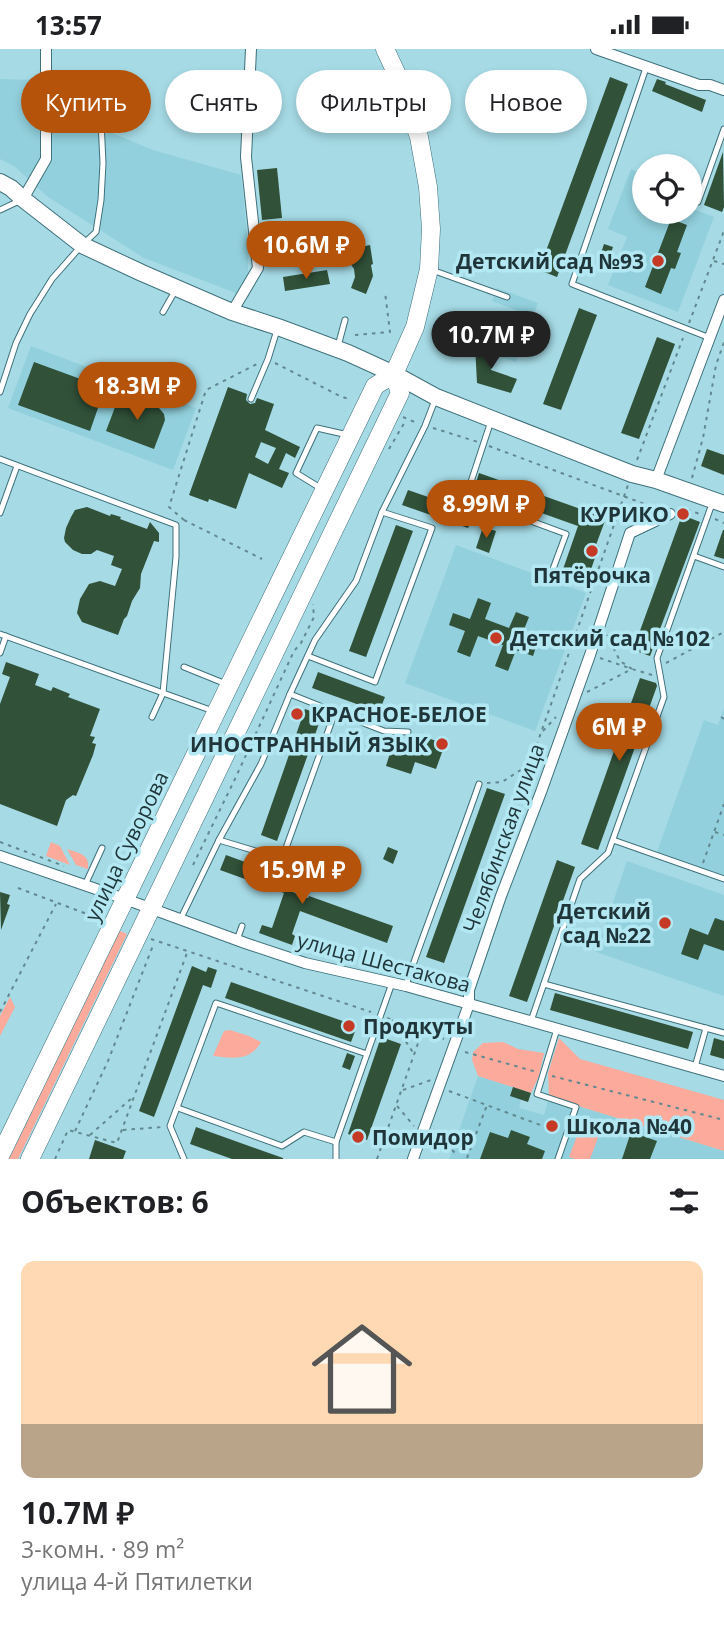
<!DOCTYPE html>
<html lang="ru">
<head>
<meta charset="utf-8">
<style>
	:root { --surface:#fff; --page:#f6f6f6; --text:#202124; --muted:#757577; --line:#e0e0e0; --accent:#b45309 }
	body { margin:0; font-family:"Open Sans",sans-serif; background:var(--page); color:var(--text); height:100vh; display:flex; flex-direction:column; font-size:26px; white-space:nowrap }
	* { box-sizing:border-box; margin:0 }
	p { font-size:23px; color:var(--muted) }
	.icon { flex:none; width:38px; height:38px; fill:none; stroke:currentColor; stroke-width:2; stroke-linecap:round; stroke-linejoin:round }
	.map { position:relative; height:1110px; overflow:hidden }
	.panel { display:flex; flex-direction:column; background:var(--surface); flex:1 }
	.panel>* { flex:none }
	.banner { position:absolute; left:21px; top:21px; width:682px; height:63px; display:flex; gap:14px }
	.fabs { position:absolute; left:632px; top:105px; display:grid; gap:14px }
	.fabs a { display:grid; place-items:center; width:70px; height:70px; border-radius:50%; background:var(--surface); box-shadow:0 4px 10px #0003; font-size:35px }
	.price { position:absolute; translate:-50% -60px; padding:0 16px; border-radius:24px; background:var(--accent); color:#fff; font-size:23px; line-height:46px; filter:drop-shadow(0 2px 4px #0008) }
	.price::after { content:''; position:absolute; left:50%; top:42px; width:21px; height:16px; margin-left:-10px; background:inherit; clip-path:polygon(0 0,100% 0,50% 100%) }
	.price.current { background:#222; color:#fff }
	ul { padding:0; list-style:none }
	li { display:grid; align-content:center; gap:14px; height:371px; padding:0 21px }
	li+li { border-top:2px solid var(--line) }
	li span { display:grid; place-items:center; height:217px; border-radius:14px; color:#555 }
	li>.icon { margin-inline-start:auto }
	span .icon { width:126px; height:126px; fill:#fffc; stroke-width:1 }
	li b { font-size:30px }
	h2 { display:flex; justify-content:space-between; align-items:center; height:84px; padding:0 21px; font-size:30px }
	.pill { padding:0 24px; border-radius:32px; background:var(--surface); box-shadow:0 4px 10px #0003; font-size:24px; line-height:63px }
	.pill.current { background:var(--accent); color:#fff }
	.status { display:flex; justify-content:space-between; align-items:center; height:49px; padding:0 35px; background:var(--surface); direction:ltr }
	.status svg { height:19px; fill:currentColor }
	.map>svg:first-child { display:block }
	.built { fill:#91d0dc }
	.green { fill:#fcaa9b }
	.building { fill:#315139; fill-rule:evenodd }
	.lines { fill:none; stroke-linecap:round; stroke-linejoin:round }
	.lane-casing { stroke:#3e717b; stroke-width:7 }
	.street-casing { stroke:#3e717b; stroke-width:12 }
	.secondary-casing { stroke:#3e717b; stroke-width:18 }
	.primary-casing { stroke:#3e717b; stroke-width:19 }
	.path { stroke:#638990; stroke-width:2; stroke-dasharray:3.5 5; stroke-linecap:butt }
	.lane { stroke:#fff; stroke-width:5 }
	.street { stroke:#fff; stroke-width:10 }
	.secondary { stroke:#fff; stroke-width:16 }
	.primary { stroke:#fff; stroke-width:18 }
	.poi-dot { fill:#c53925; stroke:#b3e8f3; stroke-width:2.5 }
	.labels { text-anchor:middle; dominant-baseline:central; stroke-width:7; stroke-linejoin:round; paint-order:stroke }
	.poi-label { font-size:21px; font-weight:bold; fill:#1f3539; stroke:#b3e8f3; text-anchor:start }
	.street-label { font-size:21px; fill:#1f3539; stroke:#b3e8f3 }
</style>
</head>
<body>
<div class="status"><b>13:57</b><svg viewBox="0 0 49 12"><path d="M0 12V9h3v3zM5 12V6h3v6zM10 12V3h3v9zM15 12V0h3v12zM26 1h20v11H26zM47 4h2v5h-2z"/></svg></div>
<div class="map">
<svg width="724" height="1110" viewBox="0 0 724 1110">
	<rect width="100%" height="100%" fill="#a6dbe6"/>
	<!-- built -->
	<g class="built">
		<polygon points="0,30 66,32 67,77 98,78 153,101 241,126 247,185 249,249 144,209 48,148 14,117 0,110"/>
		<polygon points="631,120 644,125 644,163 690,163 690,159 714,168 678,263 608,236 627,188 608,180"/>
		<polygon points="497,239 538,254 516,313 499,307 516,261 492,252"/>
		<polygon points="31,297 196,359 173,421 8,359"/>
		<polygon points="456,496 586,544 535,682 405,634"/>
		<polygon points="724,659 724,827 657,803 704,671 718,676"/>
		<polygon points="627,812 724,846 724,947 596,903"/>
		<polygon points="478,1027 513,1038 510,1046 521,1050 519,1059 544,1066 549,1048 724,1102 724,1110 449,1110"/>
	</g>
	<!-- green -->
	<g class="green">
		<polygon points="51,793 60,797 70,816 46,807"/>
		<path d="M67 800C79 804 90 805 88 820L76 816Z"/>
		<polygon points="120,882 127,885 18,1110 9,1110"/>
		<polygon points="10,948 15,958 0,987 0,967"/>
		<path d="M230 981 249 987 261 993C250 1013 232 1009 213 1007L224 982Z"/>
		<polygon points="559,989 580,1010 724,1051 724,1102 549,1048 548,1024"/>
		<polygon points="503,993 518,1000 544,1004 539,1027 531,1044 478,1027 472,1011 473,1003 483,994"/>
		<polygon points="580,1079 599,1086 590,1110 575,1110 569,1108"/>
	</g>
	<!-- building -->
	<g class="building">
		<polygon points="610,28 628,35 557,228 539,221"/>
		<polygon points="657,30 666,33 665,35 706,51 702,63 652,42"/>
		<polygon points="723,103 724,158 722,163 704,156"/>
		<polygon points="277,119 282,169 262,171 257,121"/>
		<polygon points="671,170 687,176 677,203 681,204 675,220 671,219 661,245 645,238"/>
		<polygon points="604,195 613,198 609,210 600,207"/>
		<polygon points="370,196 373,215 371,216 373,227 366,245 351,239 355,228 354,220 348,211 346,201"/>
		<polygon points="327,221 330,235 285,242 283,228"/>
		<polygon points="579,259 597,266 561,361 543,355"/>
		<polygon points="657,288 675,295 639,390 621,384"/>
		<polygon points="489,294 491,321 517,330 511,344 477,334 475,295"/>
		<polygon points="34,313 105,339 90,382 18,356"/>
		<path d="M228 338 247 345 246 351 250 355 255 354 257 349 274 355 265 381 300 398 295 409 286 404 279 420 289 424 282 439 249 424 236 460 209 450 208 453 189 446ZM261 393 276 399 268 415 255 408Z"/>
		<polygon points="120,345 159,359 164,365 165,371 154,400 106,382"/>
		<polygon points="707,400 724,406 724,426 701,417"/>
		<polygon points="479,424 606,469 596,496 599,497 586,535 561,526 578,477 474,440"/>
		<polygon points="408,441 474,464 468,479 402,456"/>
		<polygon points="87,458 110,467 111,465 121,468 120,470 147,480 150,473 159,484 159,493 154,492 141,525 140,539 132,552 127,567 124,570 118,586 82,573 77,564 80,550 89,535 100,532 115,537 122,520 111,516 114,507 97,501 91,505 82,505 73,501 65,493 64,489 66,479 71,468 75,461"/>
		<polygon points="682,466 700,473 650,607 633,601"/>
		<polygon points="396,476 413,482 366,608 349,602"/>
		<polygon points="483,478 496,482 489,504 476,499"/>
		<polygon points="723,481 724,481 724,510 714,507"/>
		<polygon points="478,549 491,554 485,570 509,579 516,563 529,568 521,588 537,595 533,607 516,601 508,622 495,617 503,596 478,587 470,608 457,603 465,582 449,576 453,564 470,570"/>
		<polygon points="6,613 39,625 35,636 51,642 53,638 70,645 68,648 100,660 90,687 95,688 92,694 96,695 93,706 76,747 73,746 66,751 57,777 0,755 0,655 10,628 2,625"/>
		<polygon points="318,623 385,648 379,663 312,639"/>
		<polygon points="640,629 656,634 657,637 598,801 581,795"/>
		<polygon points="305,660 322,666 277,792 261,786"/>
		<polygon points="419,686 445,695 436,720 415,713 411,725 386,717 394,691 415,698"/>
		<polygon points="487,739 505,745 444,914 426,908"/>
		<polygon points="388,798 398,802 393,815 383,810"/>
		<polygon points="226,806 294,831 290,842 308,849 309,847 393,877 387,894 300,862 292,885 295,887 292,896 259,884 262,876 272,879 284,844 220,821"/>
		<polygon points="557,811 575,818 527,953 509,947"/>
		<polygon points="0,843 10,846 7,855 10,856 1,881"/>
		<polygon points="715,869 724,872 724,902 704,895 698,911 681,905 690,879 708,886"/>
		<polygon points="192,917 206,923 208,918 217,921 211,939 203,936 154,1068 139,1062"/>
		<polygon points="231,933 357,977 351,993 225,949"/>
		<polygon points="555,944 693,983 688,1000 550,961"/>
		<polygon points="381,988 401,995 367,1091 348,1085"/>
		<polygon points="714,989 724,992 724,1010 710,1006"/>
		<polygon points="347,1004 355,1007 350,1021 342,1018"/>
		<polygon points="513,1038 531,1044 528,1053 510,1047"/>
		<polygon points="196,1078 283,1109 283,1110 232,1110 190,1095"/>
		<polygon points="511,1081 530,1088 527,1095 545,1102 542,1110 480,1110 490,1083 508,1089"/>
		<polygon points="631,1083 657,1092 650,1110 622,1110"/>
		<polygon points="95,1091 126,1102 123,1110 89,1110"/>
	</g>
	<g class="lines">
		<defs>
			<g id="lane">
				<polyline points="646,19 572,235 710,289"/>
				<polyline points="698,153 724,80"/>
				<polyline points="0,161 19,152"/>
				<polyline points="432,221 507,248"/>
				<polyline points="163,263 175,242"/>
				<polyline points="338,297 345,271"/>
				<polyline points="0,343 16,294 30,265 52,230 82,196 96,183 101,151 103,114 101,72"/>
				<polyline points="251,350 268,310 277,281"/>
				<polyline points="491,372 466,448 566,485 553,520"/>
				<polyline points="0,410 176,476 176,508 163,644 152,668"/>
				<polyline points="322,440 296,424 317,379 348,386"/>
				<polyline points="0,464 17,417"/>
				<polyline points="694,507 724,518"/>
				<polyline points="0,585 213,662"/>
				<polyline points="0,604 6,587"/>
				<polyline points="308,607 375,633 432,479 382,463"/>
				<polyline points="184,618 226,635"/>
				<polyline points="335,663 384,682 408,683"/>
				<polyline points="219,791 282,810 335,663 290,645"/>
				<polyline points="613,791 724,830"/>
				<polyline points="85,836 102,799"/>
				<polyline points="181,869 219,791 261,715 290,645 315,591 356,532 382,463 425,377 435,351"/>
				<polyline points="237,891 242,877"/>
				<polyline points="544,935 724,984"/>
				<path d="M406 936C429 868 456 802 479 735"/>
				<polyline points="531,972 580,830 608,804 664,648 657,609 713,452"/>
				<polyline points="557,980 537,1045 576,1058 558,1110"/>
				<polyline points="695,1018 706,979"/>
				<polyline points="178,1059 282,1097 304,1083 336,1093"/>
				<polyline points="184,1110 170,1077 216,954 367,1005"/>
				<polyline points="336,1110 336,1093 392,934"/>
			</g>
			<g id="street">
				<polyline points="596,0 699,36 710,36 724,41"/>
				<polyline points="23,150 46,110 46,0"/>
				<polyline points="232,263 258,219 246,108 251,0"/>
				<polyline points="656,431 724,251"/>
				<polyline points="0,807 125,850 245,894 305,914 406,937 724,1027"/>
				<polyline points="413,1110 469,955 469,941 501,847 541,743 590,606 630,484 670,465"/>
			</g>
			<polyline id="secondary" points="0,133 11,139 23,150 82,196 142,224 232,263 278,278 348,304 394,325 436,348 632,425 656,431 724,455"/>
			<g id="primary">
				<polyline points="0,1107 375,337 394,325 415,278 429,220 431,180 428,138 419,88 399,30 385,0"/>
				<polyline points="30,1110 400,344 394,325"/>
			</g>
		</defs>
		<!-- lane casing -->
		<use href="#lane" class="lane-casing"/>
		<!-- street casing -->
		<use href="#street" class="street-casing"/>
		<!-- secondary casing -->
		<use href="#secondary" class="secondary-casing"/>
		<!-- primary casing -->
		<use href="#primary" class="primary-casing"/>
		<!-- path -->
		<g class="path">
			<polyline points="714,212 724,215"/>
			<polyline points="689,274 724,182"/>
			<polyline points="355,286 390,283 385,243"/>
			<polyline points="275,314 340,347 351,351"/>
			<polyline points="403,368 417,374"/>
			<polyline points="433,379 478,393"/>
			<polyline points="489,397 658,460"/>
			<polyline points="389,400 406,371"/>
			<polyline points="637,411 683,289"/>
			<polyline points="692,429 703,389 716,316 724,293"/>
			<polyline points="679,460 682,459 700,465"/>
			<polyline points="715,470 724,474"/>
			<polyline points="184,471 169,458 206,341 257,315"/>
			<polyline points="184,471 262,510"/>
			<polyline points="600,609 632,620 620,612 607,586"/>
			<polyline points="666,614 724,583"/>
			<polyline points="587,643 632,620 652,626"/>
			<polyline points="721,668 724,670"/>
			<polyline points="543,682 556,668"/>
			<polyline points="487,734 502,733 530,715 628,436"/>
			<polyline points="715,783 724,786"/>
			<polyline points="0,793 64,817"/>
			<polyline points="703,814 724,755"/>
			<polyline points="193,816 234,732 294,602 301,594 314,568 313,555"/>
			<polyline points="18,839 100,870"/>
			<polyline points="151,890 371,963"/>
			<polyline points="0,963 56,855"/>
			<polyline points="387,969 444,990"/>
			<polyline points="392,971 414,1005"/>
			<polyline points="465,1003 537,1023"/>
			<polyline points="552,1027 724,1071"/>
			<polyline points="403,1041 431,1031"/>
			<polyline points="449,1042 559,1083"/>
			<polyline points="397,1057 414,1077"/>
			<polyline points="123,1081 162,1078"/>
			<polyline points="75,1082 108,1012 154,894"/>
			<polyline points="434,1083 456,1105"/>
			<polyline points="90,1086 133,1048"/>
			<polyline points="467,1109 487,1056"/>
			<polyline points="55,1110 68,1081 117,1094 187,904"/>
			<polyline points="377,1110 422,983"/>
		</g>
		<!-- lane -->
		<use href="#lane" class="lane"/>
		<!-- street -->
		<use href="#street" class="street"/>
		<!-- secondary -->
		<use href="#secondary" class="secondary"/>
		<!-- primary -->
		<use href="#primary" class="primary"/>
	</g>
	<!-- markers -->
	<g class="poi-dot">
		<circle cx="658" cy="212" r="7"/>
		<circle cx="683" cy="465" r="7"/>
		<circle cx="592" cy="502" r="7"/>
		<circle cx="496" cy="589" r="7"/>
		<circle cx="297" cy="665" r="7"/>
		<circle cx="442" cy="695" r="7"/>
		<circle cx="665" cy="874" r="7"/>
		<circle cx="349" cy="977" r="7"/>
		<circle cx="552" cy="1077" r="7"/>
		<circle cx="358" cy="1088" r="7"/>
	</g>
	<g class="labels">
		<!-- poi labels -->
		<g class="poi-label">
			<text x="644" y="212" text-anchor="end">Детский сад №93</text>
			<text x="669" y="465" text-anchor="end">КУРИКО</text>
			<text x="592" y="526" text-anchor="middle">Пятёрочка</text>
			<text x="510" y="589">Детский сад №102</text>
			<text x="311" y="665">КРАСНОЕ-БЕЛОЕ</text>
			<text x="428" y="695" text-anchor="end">ИНОСТРАННЫЙ ЯЗЫК</text>
			<text x="651" y="862" text-anchor="end">Детский<tspan x="651" dy="24">сад №22</tspan></text>
			<text x="363" y="977">Продкуты</text>
			<text x="566" y="1077">Школа №40</text>
			<text x="372" y="1088">Помидор</text>
		</g>
		<!-- street labels -->
		<g class="street-label">
			<text transform="translate(503 789) rotate(-70)">Челябинская улица</text>
			<text transform="translate(126 797) rotate(-64)">улица Суворова</text>
			<text transform="translate(384 913) rotate(15)">улица Шестакова</text>
		</g>
	</g>
</svg>
<div class="fabs">
<a><svg class="icon" aria-label="locate" viewBox="0 0 24 24"><circle cx="12" cy="12" r="6"/><path d="M12 2v4M12 18v4M2 12h4M18 12h4"/></svg></a>
</div>
<b class="price" style="left:306px;top:232px">10.6M ₽</b>
<b class="price current" style="left:491px;top:322px">10.7M ₽</b>
<b class="price" style="left:137px;top:373px">18.3M ₽</b>
<b class="price" style="left:486px;top:491px">8.99M ₽</b>
<b class="price" style="left:619px;top:714px">6M ₽</b>
<b class="price" style="left:302px;top:857px">15.9M ₽</b>
<div class="banner">
<a class="pill current">Купить</a>
<a class="pill">Снять</a>
<a class="pill">Фильтры</a>
<a class="pill">Новое</a>
</div>
</div>
<section class="panel">
<h2>Объектов: 6<svg class="icon" aria-label="filters" viewBox="0 0 24 24"><path d="M4 7h16M4 17h16"/><circle cx="9" cy="7" r="2"/><circle cx="15" cy="17" r="2"/></svg></h2>
<ul>
<li><span style="background:linear-gradient(#ffd9b3 75%,#b9a48a 0)"><svg class="icon" aria-label="home" viewBox="0 0 24 24"><path d="M3 11l9-7 9 7M6 9v11h12V9"/></svg></span><div><b>10.7M ₽</b><p>3-комн. · 89 m²</p><p>улица 4-й Пятилетки</p></div></li>
</ul>
</section>
</body>
</html>
